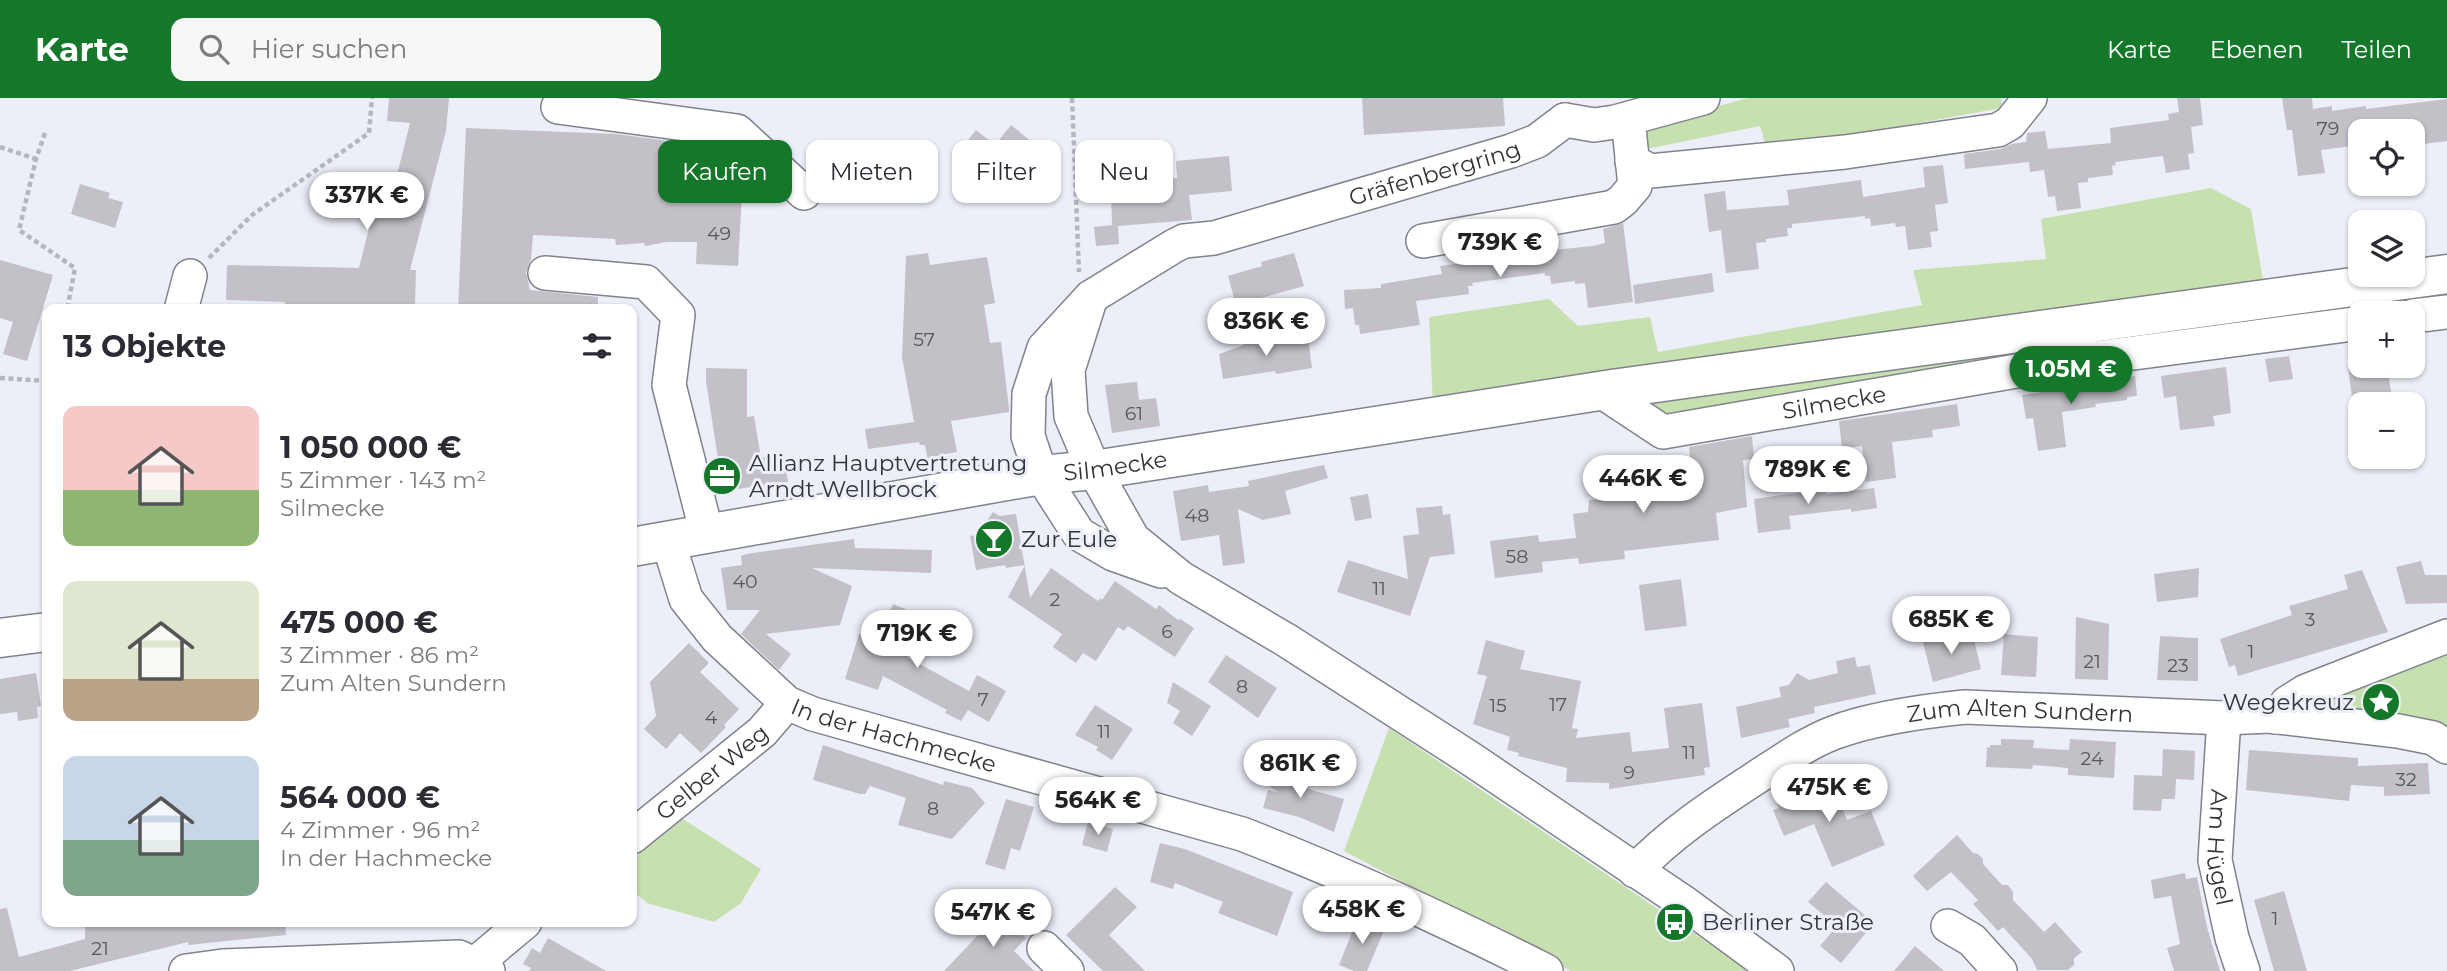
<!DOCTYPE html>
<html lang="de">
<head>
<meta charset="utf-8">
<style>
	:root { --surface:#fff; --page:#f7f7f7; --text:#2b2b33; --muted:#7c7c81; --accent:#157729 }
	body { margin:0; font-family:Montserrat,sans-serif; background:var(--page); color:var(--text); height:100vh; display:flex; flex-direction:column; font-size:26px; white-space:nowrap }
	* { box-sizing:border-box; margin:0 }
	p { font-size:23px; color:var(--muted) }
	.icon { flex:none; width:38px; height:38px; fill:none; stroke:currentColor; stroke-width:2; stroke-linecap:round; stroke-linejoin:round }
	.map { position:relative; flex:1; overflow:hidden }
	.sheet { position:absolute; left:42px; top:206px; width:595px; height:623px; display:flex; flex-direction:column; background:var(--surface); border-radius:14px; box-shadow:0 2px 5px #0004 }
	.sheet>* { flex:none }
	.top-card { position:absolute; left:658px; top:42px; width:665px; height:63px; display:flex; gap:14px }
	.controls { position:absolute; left:2348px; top:21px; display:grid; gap:14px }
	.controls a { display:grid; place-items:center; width:77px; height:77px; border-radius:14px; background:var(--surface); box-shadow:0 2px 5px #0004; font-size:35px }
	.price { position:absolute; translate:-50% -60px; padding:0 16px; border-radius:24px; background:#fff; color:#222; font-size:23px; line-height:46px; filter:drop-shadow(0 2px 4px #0008) }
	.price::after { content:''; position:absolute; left:50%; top:42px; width:21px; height:16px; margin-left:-10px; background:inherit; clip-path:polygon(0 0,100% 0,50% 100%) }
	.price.selected { background:var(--accent); color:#fff }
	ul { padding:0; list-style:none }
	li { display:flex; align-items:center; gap:21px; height:175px; padding:0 21px }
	li span { display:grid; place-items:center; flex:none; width:196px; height:140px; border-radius:14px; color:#555 }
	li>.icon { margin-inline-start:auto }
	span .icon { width:84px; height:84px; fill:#fffc; stroke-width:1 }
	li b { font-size:30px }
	h2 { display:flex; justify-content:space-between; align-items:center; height:84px; padding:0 21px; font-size:30px }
	.chip { padding:0 24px; border-radius:14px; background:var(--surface); box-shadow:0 2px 5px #0004; font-size:24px; line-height:63px }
	.chip.selected { background:var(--accent); color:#fff }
	header { display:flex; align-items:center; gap:42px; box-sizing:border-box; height:98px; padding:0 35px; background:var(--accent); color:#fff }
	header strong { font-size:33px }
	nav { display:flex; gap:38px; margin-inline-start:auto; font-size:24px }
	.search { width:490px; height:63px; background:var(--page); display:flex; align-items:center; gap:18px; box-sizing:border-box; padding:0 24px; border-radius:14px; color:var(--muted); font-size:26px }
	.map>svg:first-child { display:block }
	.green { fill:#c7e0b0 }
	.building { fill:#c3c0c8 }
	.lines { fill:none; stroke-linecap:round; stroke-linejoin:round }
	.minor-casing { stroke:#81838c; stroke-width:36 }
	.major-casing { stroke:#81838c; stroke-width:41 }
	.path { stroke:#b5b7be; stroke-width:4.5; stroke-dasharray:5 3.5; stroke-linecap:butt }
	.minor { stroke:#fff; stroke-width:33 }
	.major { stroke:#fff; stroke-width:38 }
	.labels { text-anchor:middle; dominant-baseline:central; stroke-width:6; stroke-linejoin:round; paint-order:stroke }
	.number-label { font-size:19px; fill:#57575c }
	.street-label { font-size:23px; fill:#333438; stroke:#edeff8 }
	.poi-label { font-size:23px; fill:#333438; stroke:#edeff8; text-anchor:start }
</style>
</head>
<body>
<header>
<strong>Karte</strong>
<div class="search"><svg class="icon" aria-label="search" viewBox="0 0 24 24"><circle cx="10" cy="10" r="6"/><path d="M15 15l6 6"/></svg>Hier suchen</div>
<nav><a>Karte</a><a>Ebenen</a><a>Teilen</a></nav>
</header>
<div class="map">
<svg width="2447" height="873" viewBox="0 0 2447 873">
	<rect width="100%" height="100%" fill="#edeff8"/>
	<!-- green -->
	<g class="green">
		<polygon points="1748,0 2001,0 2002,10 1767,52 1760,28 1641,52 1638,30"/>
		<polygon points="2211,90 2251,111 2264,188 1433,308 1429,219 1549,201 1578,228 1650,219 1658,254 1922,207 1913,172 2046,161 2041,121"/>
		<polygon points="2447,191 2447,208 2397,215 2361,215 2361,220 1647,319 1625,306"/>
		<polygon points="2447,553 2447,636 2320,609 2321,601"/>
		<polygon points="1389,630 1750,873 1571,873 1344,753"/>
		<polygon points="683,721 761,771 741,805 714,824 647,805 632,792 632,762"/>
	</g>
	<!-- building -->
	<g class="building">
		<polygon points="389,0 449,0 446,33 410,172 416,172 415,208 337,206 337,212 284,212 285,204 226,202 227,167 359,170 380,86 394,89 410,25 387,23"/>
		<polygon points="1362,0 1503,0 1505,28 1364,37"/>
		<polygon points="2177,0 2200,0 2203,27 2191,29 2194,55 2188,56 2190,71 2166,75 2163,58 2115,64 2116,67 2112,68 2113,77 2088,80 2088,84 2078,85 2081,110 2057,113 2055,98 2048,99 2044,72 2030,74 2029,64 1965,71 1964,56 2001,51 2012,46 2026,44 2027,35 2045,33 2048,51 2111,45 2110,30 2169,22 2168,16 2179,14"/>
		<polygon points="2282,0 2312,0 2313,11 2332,8 2332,13 2366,8 2366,11 2447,1 2447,43 2423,46 2422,42 2413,43 2413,33 2361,33 2361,47 2321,52 2325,75 2298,78 2292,32 2287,32"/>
		<polygon points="1011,27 1033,45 1009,76 989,78 959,54 976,32 995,47"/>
		<polygon points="466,30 616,36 691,46 689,92 742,95 738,168 696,166 697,144 667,144 645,148 644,145 616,147 615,141 533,137 531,162 526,174 530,192 598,199 598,212 458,212"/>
		<polygon points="1229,58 1232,93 1189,97 1192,122 1118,128 1119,146 1096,148 1094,129 1112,127 1111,89 1129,88 1129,84 1177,80 1176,63"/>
		<polygon points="909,60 934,61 933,97 907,96"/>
		<polygon points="1943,67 1948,105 1935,107 1938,133 1930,134 1932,149 1908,152 1905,128 1896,129 1895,125 1871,128 1870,120 1865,121 1865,118 1792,126 1792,130 1787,130 1788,138 1766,141 1766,144 1756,145 1759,171 1726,175 1721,132 1709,134 1704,96 1725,93 1727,112 1789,107 1787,92 1861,82 1863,99 1925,89 1923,69"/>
		<polygon points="80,86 110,95 108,100 123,104 115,130 71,116"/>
		<polygon points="1623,125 1633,204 1588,210 1585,185 1575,186 1575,183 1551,186 1550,178 1545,178 1545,175 1472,185 1473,188 1468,188 1469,196 1416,203 1420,227 1360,236 1359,227 1355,227 1353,210 1345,211 1344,192 1381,190 1381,186 1442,176 1440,168 1469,164 1468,155 1541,142 1543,153 1593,148 1605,145 1603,131"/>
		<polygon points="928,155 930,167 987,159 995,205 984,207 990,245 1001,244 1009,310 1009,314 951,323 957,354 940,357 930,374 925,347 920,347 919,344 868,351 865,331 914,324 902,259 906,158"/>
		<polygon points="1294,155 1304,188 1236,207 1228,178 1262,168 1261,164"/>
		<polygon points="0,162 53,177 27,263 3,256 13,224 0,220"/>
		<polygon points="1712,175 1714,194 1635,206 1633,187"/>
		<polygon points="1308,239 1312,270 1276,276 1275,273 1223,281 1219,256 1244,247 1243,244 1271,240 1272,244"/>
		<polygon points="2289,258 2293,281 2269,284 2265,261"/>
		<polygon points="2348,268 2387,268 2391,294 2352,300"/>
		<polygon points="2226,269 2231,315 2213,318 2215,328 2180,332 2176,298 2164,300 2161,278"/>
		<polygon points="706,270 747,271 747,319 754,318 761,360 784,357 788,384 723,393 706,283"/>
		<polygon points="2135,278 2137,298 2127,299 2127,302 2095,306 2096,309 2062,314 2066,349 2038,353 2033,320 2026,321 2022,297 2058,292 2057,287"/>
		<polygon points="1137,284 1139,302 1156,300 1160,328 1112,335 1105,287"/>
		<polygon points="1957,306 1960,328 1932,332 1933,339 1892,344 1896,380 1866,384 1862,348 1842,351 1839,323"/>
		<polygon points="1752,338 1754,361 1743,362 1747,409 1716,415 1719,442 1624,453 1625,461 1579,466 1578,460 1542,464 1543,474 1495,480 1490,443 1538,437 1539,444 1576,440 1573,416 1588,414 1589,402 1638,397 1636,386 1692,379 1689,349"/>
		<polygon points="1324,367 1328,380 1285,393 1291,416 1263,422 1238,411 1245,465 1223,468 1219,437 1181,443 1173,393 1208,387 1209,394 1249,388 1248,383"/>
		<polygon points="1874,390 1877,410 1851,414 1851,411 1789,418 1791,431 1758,435 1754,401 1825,391 1826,396"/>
		<polygon points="1368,396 1372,420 1355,423 1350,399"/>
		<polygon points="1442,408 1443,417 1450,416 1455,456 1430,459 1410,518 1337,494 1348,462 1408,481 1403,438 1419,436 1416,410"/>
		<polygon points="993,414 1000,418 1016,416 1030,500 1051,470 1098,503 1100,500 1102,502 1115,483 1156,511 1159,507 1178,522 1180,521 1194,530 1175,559 1128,528 1124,533 1118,529 1096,563 1083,555 1076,565 1053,549 1062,536 1008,499 1025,467 1006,470 1005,467 976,472 970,438 988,435 986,424"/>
		<polygon points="854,441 855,450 932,452 931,475 812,470 852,488 840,527 766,536 791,556 779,572 741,536 760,512 727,512 721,470 742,467 741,458 746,456"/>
		<polygon points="2421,463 2425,477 2447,477 2447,505 2406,506 2396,469"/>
		<polygon points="2199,470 2198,499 2157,504 2154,476"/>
		<polygon points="2362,472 2388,534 2238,578 2235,567 2229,569 2220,541 2292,517 2289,508 2348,491 2344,477"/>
		<polygon points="1681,481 1687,528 1645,533 1639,487"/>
		<polygon points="893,506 924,519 907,559 969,593 977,577 1006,593 989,624 968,612 961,623 945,615 947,612 883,578 878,592 845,581 859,536 878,542"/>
		<polygon points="2076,519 2109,526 2108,582 2075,581"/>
		<polygon points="1972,533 1981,571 1933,584 1922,540 1940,536 1941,541"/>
		<polygon points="2004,536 2038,539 2036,579 2001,577"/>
		<polygon points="2160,538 2198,540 2198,583 2157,582"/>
		<polygon points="1486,542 1525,553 1520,571 1581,583 1572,630 1578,631 1576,640 1630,634 1632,654 1669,650 1664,610 1702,605 1710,669 1704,670 1705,677 1609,691 1609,685 1566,684 1567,670 1518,658 1519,655 1507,652 1510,639 1473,626 1487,578 1477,576"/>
		<polygon points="689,545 709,565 700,574 739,611 724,627 726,629 701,655 680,635 666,651 644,631 656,618 650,584"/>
		<polygon points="1226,557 1277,590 1258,620 1208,584"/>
		<polygon points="1855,559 1857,569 1870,567 1876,596 1814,609 1815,615 1788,621 1790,629 1741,640 1736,609 1781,599 1779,589 1789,587 1797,575 1809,582 1838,575 1836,563"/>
		<polygon points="36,575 41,608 37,609 38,620 18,623 17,614 0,616 0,581"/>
		<polygon points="1173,584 1211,608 1192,638 1173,625 1180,613 1167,605"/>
		<polygon points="1095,607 1133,631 1112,662 1096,652 1098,649 1075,637"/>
		<polygon points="2001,641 2034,642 2033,650 2069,652 2070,641 2116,644 2114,680 2068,677 2068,670 2033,667 2032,671 1986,669 1987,649 1990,650 1990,647 2001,647"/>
		<polygon points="823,647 943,687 944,683 972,690 985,705 952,741 898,727 906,700 870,688 865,696 860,696 813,682"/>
		<polygon points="2163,651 2195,653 2194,682 2176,681 2175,701 2162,701 2161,713 2133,712 2134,677 2162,678"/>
		<polygon points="2249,652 2358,660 2358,668 2428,665 2430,696 2384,698 2384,689 2351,687 2349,703 2246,692"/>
		<polygon points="1247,670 1309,686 1308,691 1344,701 1334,734 1299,719 1263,710 1268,692 1278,694 1246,673"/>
		<polygon points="1833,689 1847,722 1871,713 1885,747 1832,769 1814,726 1784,738 1773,712 1779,710 1775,701 1801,690 1806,701"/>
		<polygon points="1006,701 1034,709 1020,753 1011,750 1005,772 985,766"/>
		<polygon points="1088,724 1113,731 1107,754 1082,747"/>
		<polygon points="1957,737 1973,755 1978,756 1983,761 1983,766 2002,787 2008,787 2013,794 2013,802 2044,834 2055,824 2082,854 2074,860 2074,867 2068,872 2037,872 2032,861 2003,829 1998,833 1973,806 1978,802 1951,774 1927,793 1913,778"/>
		<polygon points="1160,745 1185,751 1293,794 1277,838 1218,815 1223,804 1175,785 1173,791 1150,784"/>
		<polygon points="2185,775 2186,781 2197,779 2207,829 2220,873 2174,873 2167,850 2180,846 2171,798 2154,801 2151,782"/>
		<polygon points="1826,784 1874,825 1841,865 1820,848 1837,828 1808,804"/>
		<polygon points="1115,789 1137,809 1109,837 1145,873 1103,873 1066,837"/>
		<polygon points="2284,793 2307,873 2274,873 2259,820 2254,802"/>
		<polygon points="7,810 19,859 85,841 85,824 285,824 286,837 188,847 188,844 70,873 0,873 0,811"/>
		<polygon points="999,815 1005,821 1012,820 1018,826 1020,835 1026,840 1014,853 1034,873 944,873"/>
		<polygon points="1358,819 1385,830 1367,873 1354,873 1339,867"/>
		<polygon points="548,840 606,873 529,873 531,870 523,866 532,850 540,855"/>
		<polygon points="1915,848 1944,873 1894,873"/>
	</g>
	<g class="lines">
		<defs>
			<g id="minor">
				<polyline points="558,9 737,33 804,95"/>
				<polyline points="1565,22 1594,27 1615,24 1703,0"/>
				<polyline points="1632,63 1650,73 1845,54 1998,32 2010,25 2030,0"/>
				<polyline points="1423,143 1614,109 1623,102 1635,88 1628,21"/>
				<polyline points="545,175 646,184 678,217 669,287 707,436"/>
				<polyline points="1091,199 1068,272 1071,318 1094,372 1133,441 1181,480 1286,542 1471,661 1686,806 1777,873"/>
				<polyline points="181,212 190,178"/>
				<polyline points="2413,218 2447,214"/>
				<polyline points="2079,242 2081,262 2361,225"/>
				<path id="s1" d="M1601 293 1663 334 2081 262"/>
				<path id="s2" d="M668 443 686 501 717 540 787 605 813 616 1242 736C1345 776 1447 823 1546 873"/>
				<path id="s3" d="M1161 473 1113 456 1079 436 1041 377 1028 338 1029 296 1044 250 1091 199 1174 148 1184 143 1214 140 1511 53 1537 43 1565 22"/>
				<polyline points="2276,619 2287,605 2306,593 2447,538"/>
				<path id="s4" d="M2224 620 2215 762 2232 840 2243 873"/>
				<path id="s5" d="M632 739 762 634 787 605"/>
				<path id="s6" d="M1635 773C1670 736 1711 709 1754 681 1779 665 1805 646 1833 635 1870 621 1925 613 1965 609L2224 620 2270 618 2398 633 2433 640 2447 649"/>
				<polyline points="1948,828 1972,842 2000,873"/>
				<polyline points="1044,850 1067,873"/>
				<polyline points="475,866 525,824"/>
				<polyline points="186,873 223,868 459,859 488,873"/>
			</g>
			<g id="major">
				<path id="s7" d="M632 449 1041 377 1094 372 1612 291 2447 176"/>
				<polyline points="0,540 47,534"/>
			</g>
		</defs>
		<!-- minor casing -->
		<use href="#minor" class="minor-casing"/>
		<!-- major casing -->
		<use href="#major" class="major-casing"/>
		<!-- path -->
		<g class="path">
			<polyline points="1072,0 1079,174"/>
			<polyline points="45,35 36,61 19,132 75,170 67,212"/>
			<polyline points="0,49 36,61"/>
			<polyline points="209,160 252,117 369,35 372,0"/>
			<polyline points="0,280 47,283"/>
		</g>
		<!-- minor -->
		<use href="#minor" class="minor"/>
		<!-- major -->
		<use href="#major" class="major"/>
	</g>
	<!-- icons -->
	<defs>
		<symbol id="office-disc" viewBox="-11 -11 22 22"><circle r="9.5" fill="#157729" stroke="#edeff8"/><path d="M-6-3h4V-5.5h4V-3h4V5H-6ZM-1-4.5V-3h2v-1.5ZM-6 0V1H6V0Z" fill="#fff"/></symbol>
		<symbol id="bar-disc" viewBox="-11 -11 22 22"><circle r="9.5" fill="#157729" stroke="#edeff8"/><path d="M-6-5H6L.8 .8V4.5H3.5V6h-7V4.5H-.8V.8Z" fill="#fff"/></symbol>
		<symbol id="sight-disc" viewBox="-11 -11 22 22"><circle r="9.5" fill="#157729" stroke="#edeff8"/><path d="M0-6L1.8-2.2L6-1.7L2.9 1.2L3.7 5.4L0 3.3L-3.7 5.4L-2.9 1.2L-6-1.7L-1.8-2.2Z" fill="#fff"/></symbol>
		<symbol id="bus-disc" viewBox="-11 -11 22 22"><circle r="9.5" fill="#157729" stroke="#edeff8"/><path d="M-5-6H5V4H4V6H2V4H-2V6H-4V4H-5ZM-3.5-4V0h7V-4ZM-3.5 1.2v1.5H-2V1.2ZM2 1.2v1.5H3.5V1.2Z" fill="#fff"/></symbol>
	</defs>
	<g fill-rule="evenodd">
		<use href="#office-disc" x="700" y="356" width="44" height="44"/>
		<use href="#bar-disc" x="972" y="419" width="44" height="44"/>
		<use href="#sight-disc" x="2359" y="582" width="44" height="44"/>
		<use href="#bus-disc" x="1653" y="802" width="44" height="44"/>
	</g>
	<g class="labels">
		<!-- number labels -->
		<g class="number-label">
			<text x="2328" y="30">79</text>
			<text x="719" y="135">49</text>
			<text x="924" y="241">57</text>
			<text x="1134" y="315">61</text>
			<text x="1197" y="417">48</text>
			<text x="1517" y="458">58</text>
			<text x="745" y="483">40</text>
			<text x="1379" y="490">11</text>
			<text x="1055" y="501">2</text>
			<text x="2310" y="521">3</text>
			<text x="1167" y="533">6</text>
			<text x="2251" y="553">1</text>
			<text x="2092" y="563">21</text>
			<text x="2178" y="567">23</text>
			<text x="1242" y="588">8</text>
			<text x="983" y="601">7</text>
			<text x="1558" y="606">17</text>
			<text x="1498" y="607">15</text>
			<text x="711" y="619">4</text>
			<text x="1104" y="633">11</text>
			<text x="1689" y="654">11</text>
			<text x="2092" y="660">24</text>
			<text x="1629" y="674">9</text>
			<text x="2406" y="681">32</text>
			<text x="933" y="710">8</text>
			<text x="2275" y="820">1</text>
			<text x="100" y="850">21</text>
		</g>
		<!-- street labels -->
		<g class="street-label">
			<text stroke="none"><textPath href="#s3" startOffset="730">Gräfenbergring</textPath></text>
			<text stroke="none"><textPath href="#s1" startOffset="248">Silmecke</textPath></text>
			<text stroke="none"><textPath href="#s7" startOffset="490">Silmecke</textPath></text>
			<text stroke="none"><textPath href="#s6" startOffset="432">Zum Alten Sundern</textPath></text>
			<text stroke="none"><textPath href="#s2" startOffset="318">In der Hachmecke</textPath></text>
			<text stroke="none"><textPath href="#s5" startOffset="103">Gelber Weg</textPath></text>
			<text stroke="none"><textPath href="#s4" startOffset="130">Am Hügel</textPath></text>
		</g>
		<!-- poi labels -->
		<g class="poi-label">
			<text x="749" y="365">Allianz Hauptvertretung<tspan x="749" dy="26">Arndt Wellbrock</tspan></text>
			<text x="1021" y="441">Zur Eule</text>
			<text x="2354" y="604" text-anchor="end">Wegekreuz</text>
			<text x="1702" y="824">Berliner Straße</text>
		</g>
	</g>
</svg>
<div class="controls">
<a><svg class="icon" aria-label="locate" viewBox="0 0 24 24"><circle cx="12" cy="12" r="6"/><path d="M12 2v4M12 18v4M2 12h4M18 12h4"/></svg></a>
<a><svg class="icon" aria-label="layers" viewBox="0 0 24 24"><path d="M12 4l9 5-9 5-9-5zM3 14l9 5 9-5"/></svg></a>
<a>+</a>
<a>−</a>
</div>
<b class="price" style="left:367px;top:134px">337K €</b>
<b class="price" style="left:1500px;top:181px">739K €</b>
<b class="price" style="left:1266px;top:260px">836K €</b>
<b class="price selected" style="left:2071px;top:308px">1.05M €</b>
<b class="price" style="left:1808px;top:408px">789K €</b>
<b class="price" style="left:1643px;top:417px">446K €</b>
<b class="price" style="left:1951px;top:558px">685K €</b>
<b class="price" style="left:917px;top:572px">719K €</b>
<b class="price" style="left:1300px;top:702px">861K €</b>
<b class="price" style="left:1829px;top:726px">475K €</b>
<b class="price" style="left:1098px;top:739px">564K €</b>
<b class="price" style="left:1362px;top:848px">458K €</b>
<b class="price" style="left:993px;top:851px">547K €</b>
<div class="top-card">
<a class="chip selected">Kaufen</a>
<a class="chip">Mieten</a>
<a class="chip">Filter</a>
<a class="chip">Neu</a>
</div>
<section class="sheet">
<h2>13 Objekte<svg class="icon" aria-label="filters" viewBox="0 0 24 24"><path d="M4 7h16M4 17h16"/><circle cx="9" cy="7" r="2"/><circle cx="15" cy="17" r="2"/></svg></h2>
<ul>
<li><span style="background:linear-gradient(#f6c9c9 60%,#8fb573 0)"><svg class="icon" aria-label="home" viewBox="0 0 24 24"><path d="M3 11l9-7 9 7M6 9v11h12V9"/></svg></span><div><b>1 050 000 €</b><p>5 Zimmer · 143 m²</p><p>Silmecke</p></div></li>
<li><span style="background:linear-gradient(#dfe7d0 70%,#b9a48a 0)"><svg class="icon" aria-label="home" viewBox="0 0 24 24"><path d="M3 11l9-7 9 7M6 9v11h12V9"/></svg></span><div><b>475 000 €</b><p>3 Zimmer · 86 m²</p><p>Zum Alten Sundern</p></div></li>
<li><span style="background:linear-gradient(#c9d6e8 60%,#7fa58c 0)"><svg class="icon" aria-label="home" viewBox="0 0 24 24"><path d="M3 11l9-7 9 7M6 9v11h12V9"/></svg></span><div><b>564 000 €</b><p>4 Zimmer · 96 m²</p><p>In der Hachmecke</p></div></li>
</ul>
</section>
</div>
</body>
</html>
